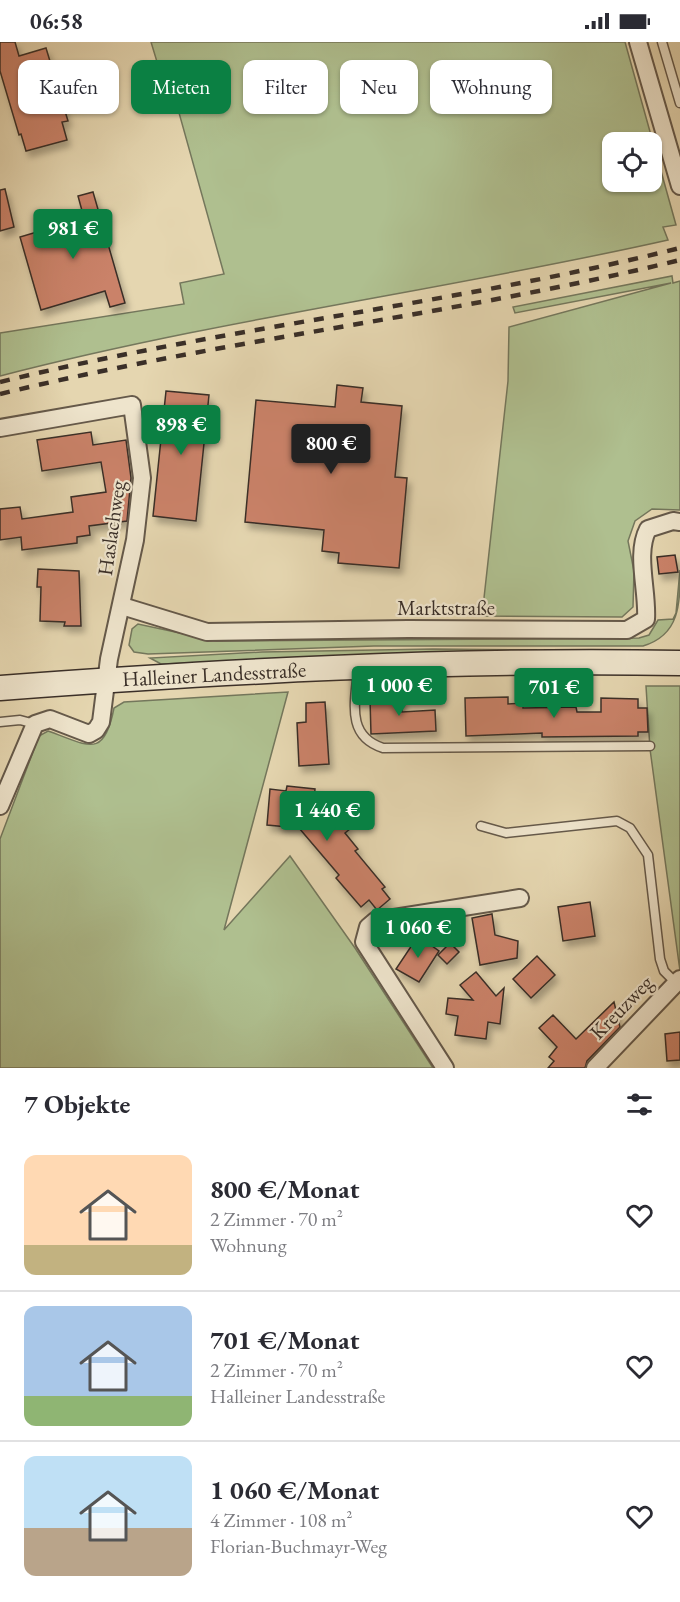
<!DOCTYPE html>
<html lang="de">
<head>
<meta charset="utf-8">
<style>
	:root { --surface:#fff; --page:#f2f2f3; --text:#2b2b33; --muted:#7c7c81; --line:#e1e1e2; --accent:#0b8043 }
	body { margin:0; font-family:"EB Garamond",serif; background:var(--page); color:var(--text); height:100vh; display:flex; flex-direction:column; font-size:22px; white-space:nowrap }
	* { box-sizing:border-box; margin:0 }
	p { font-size:20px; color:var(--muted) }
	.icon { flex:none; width:33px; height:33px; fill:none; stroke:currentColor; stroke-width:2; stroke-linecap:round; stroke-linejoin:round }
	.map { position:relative; height:1026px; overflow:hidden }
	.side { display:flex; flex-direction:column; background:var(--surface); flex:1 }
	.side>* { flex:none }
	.top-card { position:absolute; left:18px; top:18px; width:645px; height:54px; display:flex; gap:12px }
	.controls { position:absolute; left:602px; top:90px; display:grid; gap:12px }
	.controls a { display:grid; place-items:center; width:60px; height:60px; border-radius:12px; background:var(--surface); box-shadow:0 2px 4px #0004; font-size:30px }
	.price { position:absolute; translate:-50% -51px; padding:0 14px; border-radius:6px; background:var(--accent); color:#fff; font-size:20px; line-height:39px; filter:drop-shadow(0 2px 3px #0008) }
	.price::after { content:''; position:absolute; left:50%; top:36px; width:18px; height:14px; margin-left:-9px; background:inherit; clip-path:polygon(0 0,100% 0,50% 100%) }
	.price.selected { background:#222; color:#fff }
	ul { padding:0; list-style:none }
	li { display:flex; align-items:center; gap:18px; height:150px; padding:0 24px }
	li+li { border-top:2px solid var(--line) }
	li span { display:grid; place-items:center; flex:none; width:168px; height:120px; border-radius:12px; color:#555 }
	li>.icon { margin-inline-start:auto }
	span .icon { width:72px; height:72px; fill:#fffc; stroke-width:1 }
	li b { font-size:26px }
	h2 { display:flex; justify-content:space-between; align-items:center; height:72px; padding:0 24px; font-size:26px }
	.pill { padding:0 21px; border-radius:12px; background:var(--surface); box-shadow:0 2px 4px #0004; font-size:21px; line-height:54px }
	.pill.selected { background:var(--accent); color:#fff }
	.status { display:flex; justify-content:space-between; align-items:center; height:42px; padding:0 30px; background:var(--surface); direction:ltr }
	.status svg { height:16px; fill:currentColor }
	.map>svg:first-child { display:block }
	.green { fill:#afbf8f; stroke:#74775c; stroke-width:1.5; fill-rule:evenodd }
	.building { fill:#ca8269; stroke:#3a2f28; stroke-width:1.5; filter:url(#shadow) }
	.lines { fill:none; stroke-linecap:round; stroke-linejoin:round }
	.lane-casing { stroke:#65594a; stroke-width:11 }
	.street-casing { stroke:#65594a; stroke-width:20 }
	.secondary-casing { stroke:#3a2f28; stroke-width:27 }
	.lane { stroke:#eee4cc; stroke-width:8 }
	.street { stroke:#eee4cc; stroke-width:16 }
	.secondary { stroke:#eee4cc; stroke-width:24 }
	.rail { stroke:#3a2f28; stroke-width:4.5; stroke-dasharray:10 10; stroke-linecap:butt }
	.labels { text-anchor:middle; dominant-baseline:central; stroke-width:4.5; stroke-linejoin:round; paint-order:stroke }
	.street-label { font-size:21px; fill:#3a2f28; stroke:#eee4cc }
</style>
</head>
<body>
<div class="status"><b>06:58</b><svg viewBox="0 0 49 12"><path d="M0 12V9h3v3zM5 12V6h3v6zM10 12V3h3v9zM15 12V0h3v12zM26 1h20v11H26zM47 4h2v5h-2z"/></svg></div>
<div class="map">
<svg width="680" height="1026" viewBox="0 0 680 1026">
	<defs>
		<filter id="shadow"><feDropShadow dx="3.5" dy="6" stdDeviation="3" flood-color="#0004"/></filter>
	</defs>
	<rect width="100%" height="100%" fill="#e5d6b0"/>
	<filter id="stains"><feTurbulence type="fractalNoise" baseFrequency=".00333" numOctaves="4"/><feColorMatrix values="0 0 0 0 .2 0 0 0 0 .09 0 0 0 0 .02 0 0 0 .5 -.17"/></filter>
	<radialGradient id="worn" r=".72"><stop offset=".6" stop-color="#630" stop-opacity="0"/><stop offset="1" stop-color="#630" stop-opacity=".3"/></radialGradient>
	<!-- green -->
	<g class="green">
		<path d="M151 0H625L676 183 663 185 668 198C446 248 220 277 0 334V291L184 262 180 241 224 232 171 42 164 43ZM612 100H651V140H612Z"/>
		<polygon points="672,234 673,241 680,239 680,468 652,467 635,479 628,499 634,529 633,565 622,575 482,574 508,339 509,285 671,241 515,271 513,265"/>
		<path d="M680 528C680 562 680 593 643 604H374L148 612 134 610 129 603 132 587 138 582 217 599 639 596 649 593 658 578 673 577 676 571Z"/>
		<polygon points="433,607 537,608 161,622 150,616 262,610"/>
		<polygon points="646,644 680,644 680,929 650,707"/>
		<path d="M288 650 224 888 290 814 355 906 433 1026H0V797L39 694 48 689C88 703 104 718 114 666L124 660Z"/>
	</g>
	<!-- building -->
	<g class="building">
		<polygon points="0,0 15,0 19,14 46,6 68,79 62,80 67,98 26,109 21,92 19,93 0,29"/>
		<polygon points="5,147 14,185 0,189 0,148"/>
		<polygon points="93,150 125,261 110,265 105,249 41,268 20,195 84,176 78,154"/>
		<polygon points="337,343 363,346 361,360 402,364 395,435 407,436 399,526 338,521 339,511 322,509 324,488 245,480 256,358 335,365"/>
		<polygon points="166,349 209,353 196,479 153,474"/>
		<polygon points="91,390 93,403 126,398 131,436 127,479 89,484 90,493 77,495 77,501 22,508 21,495 0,498 0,467 20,465 22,477 73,470 71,455 106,450 101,420 42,429 37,398"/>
		<polygon points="675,513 678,530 659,532 657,515"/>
		<polygon points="38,527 79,529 81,584 64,584 65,580 40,579 41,545 37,545"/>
		<polygon points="401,651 402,670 435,668 436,689 371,692 370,657 383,656 383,652"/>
		<polygon points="508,655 508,662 523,661 523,666 576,665 577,670 601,670 601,656 638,657 638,666 647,666 648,690 638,690 638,694 542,695 542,691 466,694 465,656"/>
		<polygon points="325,660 329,722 299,724 297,681 306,680 306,661"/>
		<polygon points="287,744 315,747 312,783 332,766 350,787 345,791 358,807 355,809 385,845 382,847 390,857 377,868 369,858 361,865 336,836 339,833 299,786 267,783 270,747 286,749"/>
		<polygon points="590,860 595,894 563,899 558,865"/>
		<polygon points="492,872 495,893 518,899 517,916 480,923 472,876"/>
		<polygon points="418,894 439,909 419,940 396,927"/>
		<polygon points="450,901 459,910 447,922 438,913"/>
		<polygon points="537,914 555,933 531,956 513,937"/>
		<polygon points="476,930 496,954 504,946 500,982 488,980 486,997 455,993 458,974 446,972 448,956 473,958 460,943"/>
		<polygon points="614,960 620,985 587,1019 585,1026 548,1026 554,1019 549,1015 557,1005 539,986 553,973 576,997"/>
		<polygon points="680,990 680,1018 667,1019 665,992"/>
	</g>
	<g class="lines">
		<defs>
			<g id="lane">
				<polyline points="662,0 680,61"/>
				<path d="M358 628C355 661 346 694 383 706L650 704"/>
				<polyline points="0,680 20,678 35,682"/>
				<polyline points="481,784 506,791 617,779 630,786 648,813 660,917 664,929 676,941"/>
			</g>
			<g id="street">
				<polyline points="638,0 680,144"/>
				<polyline points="0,386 132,363 142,436 135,498 109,617 101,680 96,688 89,692 50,677 35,682 0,764"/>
				<path d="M122 564 207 590 408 587 627 588 646 577C648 549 635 512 648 487L673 479 680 480"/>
				<polyline points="445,1026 364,900 368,885 375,879 520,856"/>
				<polyline points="595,1026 680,937"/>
			</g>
			<path id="secondary" d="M0 646C226 629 453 617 680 621"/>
		</defs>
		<!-- lane casing -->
		<use href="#lane" class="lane-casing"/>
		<!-- street casing -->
		<use href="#street" class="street-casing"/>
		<!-- secondary casing -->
		<use href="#secondary" class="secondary-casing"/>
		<!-- lane -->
		<use href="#lane" class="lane"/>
		<!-- street -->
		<use href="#street" class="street"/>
		<!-- secondary -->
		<use href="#secondary" class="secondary"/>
		<!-- rail -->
		<g class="rail">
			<path d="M0 340C225 285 456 262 680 206"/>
			<path d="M0 352C225 297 456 273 680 218"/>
		</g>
	</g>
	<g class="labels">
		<!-- street labels -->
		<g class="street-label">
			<text transform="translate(111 486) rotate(-82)">Haslachweg</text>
			<text x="446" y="565">Marktstraße</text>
			<text transform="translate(214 632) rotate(-3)">Halleiner Landesstraße</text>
			<text transform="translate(621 965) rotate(-46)">Kreuzweg</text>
		</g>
	</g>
	<rect width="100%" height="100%" filter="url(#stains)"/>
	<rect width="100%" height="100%" fill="url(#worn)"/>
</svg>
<div class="controls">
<a><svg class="icon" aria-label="locate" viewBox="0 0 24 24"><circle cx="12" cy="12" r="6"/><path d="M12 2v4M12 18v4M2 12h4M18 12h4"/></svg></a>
</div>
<b class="price" style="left:73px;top:218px">981 €</b>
<b class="price" style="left:181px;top:414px">898 €</b>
<b class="price selected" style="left:331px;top:433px">800 €</b>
<b class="price" style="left:399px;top:675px">1 000 €</b>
<b class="price" style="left:554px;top:677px">701 €</b>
<b class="price" style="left:327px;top:800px">1 440 €</b>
<b class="price" style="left:418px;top:917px">1 060 €</b>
<div class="top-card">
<a class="pill">Kaufen</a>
<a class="pill selected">Mieten</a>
<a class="pill">Filter</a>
<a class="pill">Neu</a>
<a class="pill">Wohnung</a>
</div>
</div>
<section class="side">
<h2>7 Objekte<svg class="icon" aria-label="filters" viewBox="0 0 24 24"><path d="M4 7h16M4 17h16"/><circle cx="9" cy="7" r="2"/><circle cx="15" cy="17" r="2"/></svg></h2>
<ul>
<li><span style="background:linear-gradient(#ffd9b3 75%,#c2b280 0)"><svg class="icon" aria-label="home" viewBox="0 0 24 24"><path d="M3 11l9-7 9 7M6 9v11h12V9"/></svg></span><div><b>800 €/Monat</b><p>2 Zimmer · 70 m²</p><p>Wohnung</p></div><svg class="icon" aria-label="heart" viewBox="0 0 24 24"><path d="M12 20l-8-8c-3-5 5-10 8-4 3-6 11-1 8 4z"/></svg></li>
<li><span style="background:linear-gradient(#a9c7e8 75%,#8fb573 0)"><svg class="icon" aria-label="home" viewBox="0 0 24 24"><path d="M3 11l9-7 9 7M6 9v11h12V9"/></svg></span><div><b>701 €/Monat</b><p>2 Zimmer · 70 m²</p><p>Halleiner Landesstraße</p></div><svg class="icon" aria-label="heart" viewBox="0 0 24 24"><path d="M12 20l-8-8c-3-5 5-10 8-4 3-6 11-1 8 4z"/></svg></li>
<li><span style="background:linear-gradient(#bfe0f5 60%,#b9a48a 0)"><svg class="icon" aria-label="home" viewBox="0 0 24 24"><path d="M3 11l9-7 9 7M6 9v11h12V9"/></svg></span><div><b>1 060 €/Monat</b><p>4 Zimmer · 108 m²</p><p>Florian-Buchmayr-Weg</p></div><svg class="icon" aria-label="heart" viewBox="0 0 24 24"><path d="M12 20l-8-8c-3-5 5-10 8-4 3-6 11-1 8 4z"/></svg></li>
</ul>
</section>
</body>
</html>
